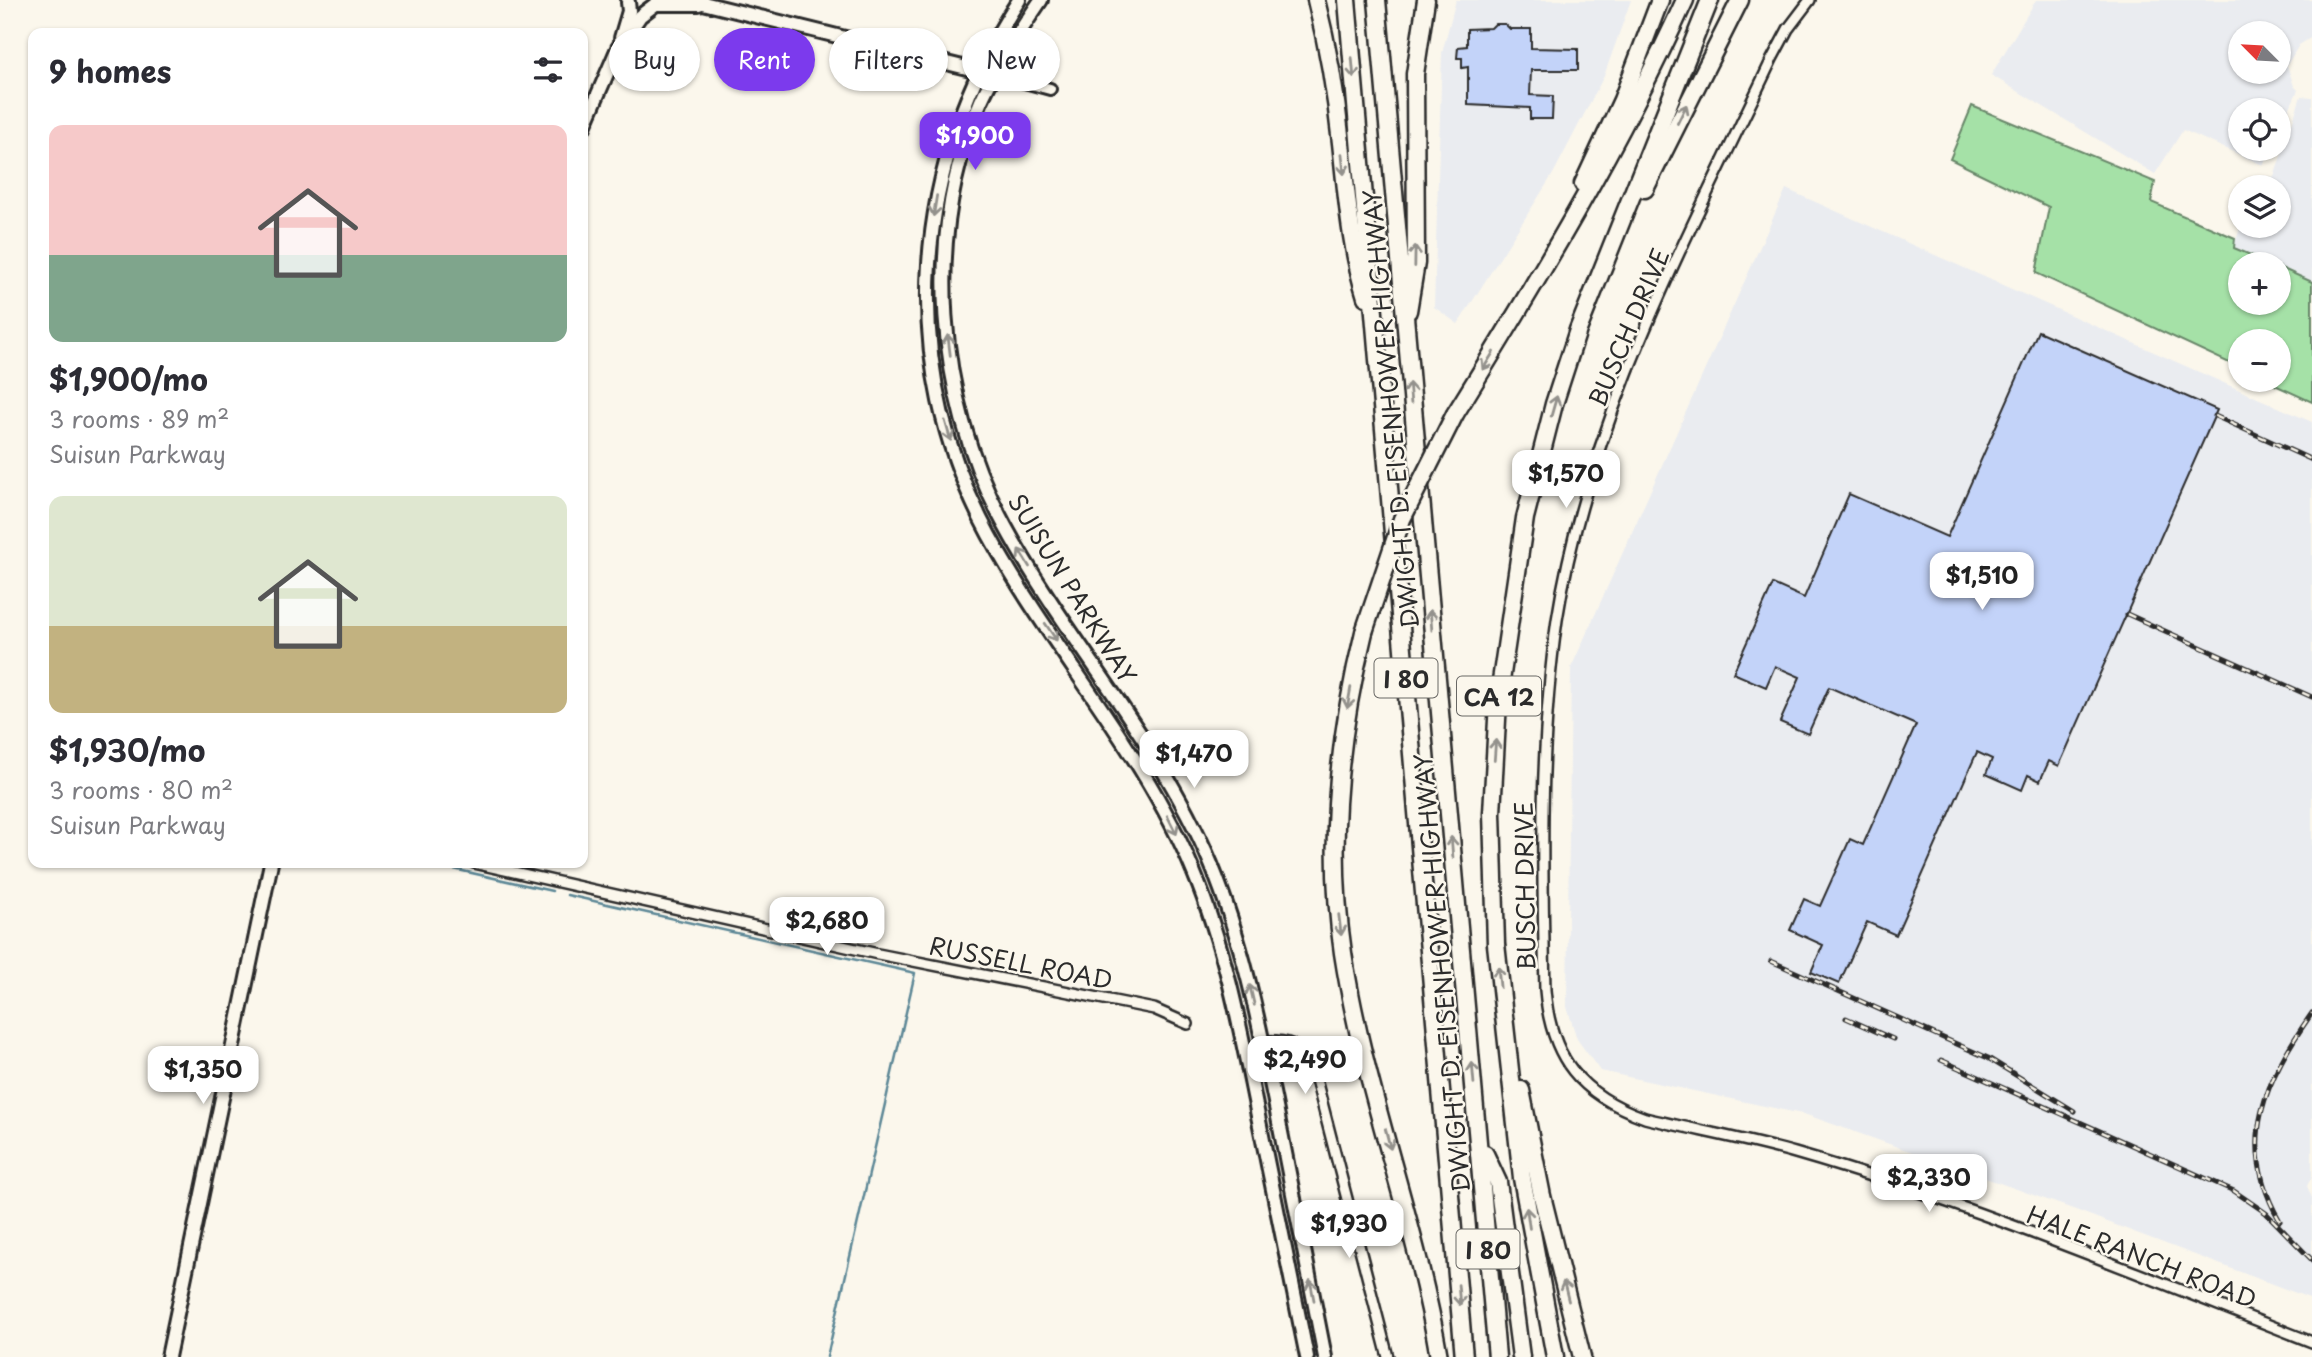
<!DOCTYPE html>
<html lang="en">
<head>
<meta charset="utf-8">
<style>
	:root { --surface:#fff; --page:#f2f2f3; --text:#2b2b33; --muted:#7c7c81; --accent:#7c3aed }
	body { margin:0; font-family:"Playpen Sans",sans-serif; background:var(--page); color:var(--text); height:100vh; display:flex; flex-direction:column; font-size:26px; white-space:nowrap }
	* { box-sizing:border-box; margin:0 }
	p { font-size:23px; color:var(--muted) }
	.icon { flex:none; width:38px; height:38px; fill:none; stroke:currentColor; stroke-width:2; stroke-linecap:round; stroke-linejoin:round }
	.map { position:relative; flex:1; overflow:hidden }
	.details { position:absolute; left:28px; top:28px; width:560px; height:840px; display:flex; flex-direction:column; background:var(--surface); border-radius:14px; box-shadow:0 2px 5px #0004 }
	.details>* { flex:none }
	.guide { position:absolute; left:609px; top:28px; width:665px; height:63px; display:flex; gap:14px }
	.needle { width:46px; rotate:294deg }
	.tools { position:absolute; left:2228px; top:21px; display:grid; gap:14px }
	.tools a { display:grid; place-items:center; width:63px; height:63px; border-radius:50%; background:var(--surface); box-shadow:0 2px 5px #0004; font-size:35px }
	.price { position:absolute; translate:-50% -60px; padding:0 16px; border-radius:14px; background:#fff; color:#222; font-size:23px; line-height:46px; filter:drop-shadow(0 2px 4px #0008) }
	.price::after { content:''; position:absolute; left:50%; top:42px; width:21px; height:16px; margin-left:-10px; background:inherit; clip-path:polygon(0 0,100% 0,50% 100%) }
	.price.selected { background:var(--accent); color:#fff }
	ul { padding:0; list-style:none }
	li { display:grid; align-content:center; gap:14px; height:371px; padding:0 21px }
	li span { display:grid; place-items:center; height:217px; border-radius:14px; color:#555 }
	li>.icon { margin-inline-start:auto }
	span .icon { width:126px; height:126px; fill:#fffc; stroke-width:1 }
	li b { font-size:30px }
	h2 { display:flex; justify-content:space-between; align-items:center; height:84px; padding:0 21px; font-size:30px }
	.chip { padding:0 24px; border-radius:32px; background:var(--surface); box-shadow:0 2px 5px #0004; font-size:24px; line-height:63px }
	.chip.selected { background:var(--accent); color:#fff }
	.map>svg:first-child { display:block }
	.built { fill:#eaecf0; fill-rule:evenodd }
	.green { fill:#a5e1a7; stroke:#688669; stroke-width:2 }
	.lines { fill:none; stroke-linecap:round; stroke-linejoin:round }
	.stream { stroke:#5c8796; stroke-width:2.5 }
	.building { fill:#c3d3f9; stroke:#2b2b2b; stroke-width:2 }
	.minor-casing { stroke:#2b2b2b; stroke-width:14 }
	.tertiary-casing { stroke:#2b2b2b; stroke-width:16 }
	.secondary-casing { stroke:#2b2b2b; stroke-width:18 }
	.motorway-casing { stroke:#2b2b2b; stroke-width:21 }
	.minor { stroke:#fbf7ec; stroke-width:9 }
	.tertiary { stroke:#fbf7ec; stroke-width:10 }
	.secondary { stroke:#fbf7ec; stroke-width:12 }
	.motorway { stroke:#fbf7ec; stroke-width:16 }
	.rail-casing { stroke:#2b2b2b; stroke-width:5 }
	.rail { stroke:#fbf7ec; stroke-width:2.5; stroke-dasharray:8; stroke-linecap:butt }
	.motorway-bridge-casing { stroke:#2b2b2b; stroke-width:21; stroke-linecap:butt }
	.motorway-bridge { stroke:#fbf7ec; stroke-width:16 }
	.oneway { stroke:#93918c }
	.labels { text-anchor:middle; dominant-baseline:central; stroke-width:5; stroke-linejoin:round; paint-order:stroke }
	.shield { fill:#fbf7ec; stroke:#696865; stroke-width:2 }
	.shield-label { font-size:23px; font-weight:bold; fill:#2b2b2b }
	.street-label { font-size:24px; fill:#2b2b2b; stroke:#fbf7ec }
</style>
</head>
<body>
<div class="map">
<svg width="2312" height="1357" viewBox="0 0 2312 1357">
	<rect width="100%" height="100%" fill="#fbf7ec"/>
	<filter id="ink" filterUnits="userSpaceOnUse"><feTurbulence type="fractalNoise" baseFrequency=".0143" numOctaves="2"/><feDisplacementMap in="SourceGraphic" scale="14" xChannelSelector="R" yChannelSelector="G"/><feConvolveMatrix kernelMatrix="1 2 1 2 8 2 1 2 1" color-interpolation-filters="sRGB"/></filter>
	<g filter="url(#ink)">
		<!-- built -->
		<g class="built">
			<polygon points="1456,0 1631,0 1604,76 1553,174 1458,324 1434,307 1442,53"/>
			<path d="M2036 0H2312V37L2299 45 2287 65 2294 86 2298 90 2279 132 2278 110H2240V149H2271L2263 165 2183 130 2155 174 1991 75ZM2240 33H2278V72H2240Z"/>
			<polygon points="2301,96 2312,97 2312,282 2279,267 2278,264 2233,248 2241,226 2278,226 2278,187 2258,187 2263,176 2274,177"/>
			<polygon points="1786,189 2312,422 2312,1176 2307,1186 2312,1198 2312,1299 2073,1209 1807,1115 1600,1071 1577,1039 1567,1007 1571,668"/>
		</g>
		<!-- green -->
		<polygon class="green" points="1972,106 2155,182 2151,202 2235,238 2234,248 2272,264 2240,264 2240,303 2278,303 2279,267 2312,282 2312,402 2264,380 2278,380 2278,341 2240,341 2240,368 2036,273 2049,207 1950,159"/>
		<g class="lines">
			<!-- stream -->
			<g class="stream">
				<polyline points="427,863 552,891"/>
				<polyline points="567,895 915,973 827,1357"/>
			</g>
		</g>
		<!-- building -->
		<g class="building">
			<polygon points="1495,24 1505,24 1510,29 1531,29 1531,48 1578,49 1578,70 1531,70 1530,95 1553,96 1552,119 1530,119 1530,108 1468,105 1468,67 1462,68 1462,58 1457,58 1458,47 1467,46 1467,29 1491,28"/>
			<polygon points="2038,331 2217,410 2059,766 2049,761 2040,781 2028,775 2022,790 1986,774 1992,759 1977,752 1896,935 1867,922 1839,984 1811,972 1823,945 1790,930 1804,899 1820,906 1850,839 1863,845 1916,725 1829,687 1808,734 1780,722 1800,677 1775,666 1766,687 1733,673 1773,584 1804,598 1849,494 1947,537"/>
		</g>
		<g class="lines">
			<defs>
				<g id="minor">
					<path d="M1810 0 1788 29 1772 59C1686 240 1588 420 1557 620 1539 744 1542 866 1545 990 1551 1059 1581 1095 1645 1118 1695 1130 1746 1139 1795 1153 1969 1203 2143 1276 2312 1342"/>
					<polyline points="474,863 878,954 1154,1009 1188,1024"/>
					<path d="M1263 1041C1286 1040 1299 1043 1312 1064L1388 1357"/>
				</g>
				<polyline id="tertiary" points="995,74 1050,89"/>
				<g id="secondary">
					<polyline points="691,0 983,72"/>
					<path d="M1019 0C913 163 895 362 989 535 1052 651 1144 750 1194 873 1225 948 1240 1026 1256 1106 1273 1189 1290 1273 1307 1357"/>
					<path d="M1041 0C1019 32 997 66 981 101 923 234 936 399 1005 526 1068 642 1160 741 1211 864 1244 944 1260 1028 1277 1112 1293 1194 1309 1275 1325 1357"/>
					<polyline points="658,4 699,4"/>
					<polyline points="621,38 629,11 628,2"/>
					<polyline points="583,129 618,48 640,16 661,0"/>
					<polyline points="168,1357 271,863"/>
				</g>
				<g id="motorway">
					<path d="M1316 0C1328 47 1336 95 1341 143 1347 196 1350 246 1366 297"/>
					<polyline points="1347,0 1464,1357"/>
					<polyline points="1377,0 1497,1357"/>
					<polyline points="1583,184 1622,100 1660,0"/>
					<polyline points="1645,189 1740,0"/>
					<polyline points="1408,311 1416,263 1415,74 1426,0"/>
					<path d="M1455 414C1539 278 1619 146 1685 0"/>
					<path d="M1364 632C1338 737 1327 845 1343 953 1364 1090 1416 1220 1439 1357"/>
					<polyline points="1521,1090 1542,1196 1582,1357"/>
					<polyline points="1485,1154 1498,1182 1521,1357"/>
					<polyline points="1555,1357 1522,1178 1496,944 1492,813 1498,701 1525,518 1554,404 1578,330 1710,0"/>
				</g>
			</defs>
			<!-- minor casing -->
			<use href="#minor" class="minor-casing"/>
			<!-- tertiary casing -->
			<use href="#tertiary" class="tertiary-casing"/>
			<!-- secondary casing -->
			<use href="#secondary" class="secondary-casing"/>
			<!-- motorway casing -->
			<use href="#motorway" class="motorway-casing"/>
			<!-- minor -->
			<use href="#minor" class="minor"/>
			<!-- tertiary -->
			<use href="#tertiary" class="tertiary"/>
			<!-- secondary -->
			<use href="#secondary" class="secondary"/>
			<!-- motorway -->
			<use href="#motorway" class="motorway"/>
			<defs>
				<g id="rail">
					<polyline points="2215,416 2312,460"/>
					<polyline points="2127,614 2312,697"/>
					<polyline points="1771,961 1988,1058 2074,1111"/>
					<polyline points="1846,1018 1893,1039"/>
					<polyline points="1941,1060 2234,1191 2266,1213 2312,1260"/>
					<path d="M2280 1221C2234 1142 2266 1079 2312 1013"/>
				</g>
			</defs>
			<!-- rail casing -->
			<use href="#rail" class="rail-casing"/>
			<!-- rail -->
			<use href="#rail" class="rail"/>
			<defs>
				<polyline id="motorway-bridge" points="1364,632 1402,519 1455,414"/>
			</defs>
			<!-- motorway-bridge casing -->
			<use href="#motorway-bridge" class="motorway-bridge-casing"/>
			<!-- motorway-bridge -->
			<use href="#motorway-bridge" class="motorway-bridge"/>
		</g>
		<!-- one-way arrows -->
		<defs><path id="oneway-shaft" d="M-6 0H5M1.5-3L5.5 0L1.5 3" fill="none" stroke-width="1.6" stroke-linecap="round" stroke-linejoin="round" transform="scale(1.75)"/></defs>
		<g class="oneway">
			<use href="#oneway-shaft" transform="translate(1353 68) rotate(85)"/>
			<use href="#oneway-shaft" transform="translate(1682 114) rotate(-64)"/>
			<use href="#oneway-shaft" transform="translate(1343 164) rotate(84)"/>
			<use href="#oneway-shaft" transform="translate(935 206) rotate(99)"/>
			<use href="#oneway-shaft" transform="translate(1415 256) rotate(-89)"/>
			<use href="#oneway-shaft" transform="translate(949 345) rotate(-97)"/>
			<use href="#oneway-shaft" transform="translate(1488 361) rotate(122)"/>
			<use href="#oneway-shaft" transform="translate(1410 393) rotate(-95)"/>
			<use href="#oneway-shaft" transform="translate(1554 406) rotate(-74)"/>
			<use href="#oneway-shaft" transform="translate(948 431) rotate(74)"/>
			<use href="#oneway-shaft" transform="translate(1024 558) rotate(-122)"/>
			<use href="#oneway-shaft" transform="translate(1431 620) rotate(-95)"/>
			<use href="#oneway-shaft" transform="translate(1051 632) rotate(56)"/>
			<use href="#oneway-shaft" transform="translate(1349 698) rotate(100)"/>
			<use href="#oneway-shaft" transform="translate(1495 750) rotate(-86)"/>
			<use href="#oneway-shaft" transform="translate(1172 825) rotate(63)"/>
			<use href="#oneway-shaft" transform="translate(1452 847) rotate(-95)"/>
			<use href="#oneway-shaft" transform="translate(1340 925) rotate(83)"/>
			<use href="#oneway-shaft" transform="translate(1499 977) rotate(-96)"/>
			<use href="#oneway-shaft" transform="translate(1252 995) rotate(-103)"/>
			<use href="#oneway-shaft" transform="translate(1473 1073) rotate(-95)"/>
			<use href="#oneway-shaft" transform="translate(1388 1139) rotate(75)"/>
			<use href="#oneway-shaft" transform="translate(1528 1218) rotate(-98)"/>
			<use href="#oneway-shaft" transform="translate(1312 1290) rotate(-101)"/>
			<use href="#oneway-shaft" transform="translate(1566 1291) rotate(-104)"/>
			<use href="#oneway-shaft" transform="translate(1459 1295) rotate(85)"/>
		</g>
	</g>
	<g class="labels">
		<!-- shield labels -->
		<g class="shield">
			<rect x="1374.5" y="658.5" width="63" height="39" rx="5"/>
			<rect x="1457" y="676.5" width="84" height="39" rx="5"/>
			<rect x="1456.5" y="1229.5" width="63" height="39" rx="5"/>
		</g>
		<g class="shield-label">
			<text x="1406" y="678">I 80</text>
			<text x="1499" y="696">CA 12</text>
			<text x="1488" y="1249">I 80</text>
		</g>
		<!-- street labels -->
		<g class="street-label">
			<text transform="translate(1628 327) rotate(-67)">BUSCH DRIVE</text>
			<text transform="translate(1390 409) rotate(-95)">DWIGHT D. EISENHOWER HIGHWAY</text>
			<text transform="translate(1073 588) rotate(58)">SUISUN PARKWAY</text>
			<text transform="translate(1524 886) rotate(-91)">BUSCH DRIVE</text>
			<text transform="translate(1021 962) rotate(11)">RUSSELL ROAD</text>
			<text transform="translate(1441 973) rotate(-95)">DWIGHT D. EISENHOWER HIGHWAY</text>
			<text transform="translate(2142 1256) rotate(21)">HALE RANCH ROAD</text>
		</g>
	</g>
</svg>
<div class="tools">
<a><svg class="needle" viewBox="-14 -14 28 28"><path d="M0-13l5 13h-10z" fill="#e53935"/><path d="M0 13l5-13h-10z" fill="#7c7c81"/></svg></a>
<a><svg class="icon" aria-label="locate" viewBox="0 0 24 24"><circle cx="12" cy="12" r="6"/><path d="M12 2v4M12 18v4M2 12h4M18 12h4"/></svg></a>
<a><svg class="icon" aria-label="layers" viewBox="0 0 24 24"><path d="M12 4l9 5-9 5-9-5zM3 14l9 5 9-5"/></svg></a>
<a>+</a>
<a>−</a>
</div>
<b class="price selected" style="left:975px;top:172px">$1,900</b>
<b class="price" style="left:1566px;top:510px">$1,570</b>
<b class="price" style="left:1982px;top:612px">$1,510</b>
<b class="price" style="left:1194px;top:790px">$1,470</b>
<b class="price" style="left:827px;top:957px">$2,680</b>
<b class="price" style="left:1305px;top:1096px">$2,490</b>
<b class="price" style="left:203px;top:1106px">$1,350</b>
<b class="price" style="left:1929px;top:1214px">$2,330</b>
<b class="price" style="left:1349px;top:1260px">$1,930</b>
<div class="guide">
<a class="chip">Buy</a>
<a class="chip selected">Rent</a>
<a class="chip">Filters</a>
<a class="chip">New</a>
</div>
<section class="details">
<h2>9 homes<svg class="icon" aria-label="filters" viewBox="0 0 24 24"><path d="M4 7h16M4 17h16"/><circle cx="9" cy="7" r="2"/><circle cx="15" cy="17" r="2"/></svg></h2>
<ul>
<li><span style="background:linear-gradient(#f6c9c9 60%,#7fa58c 0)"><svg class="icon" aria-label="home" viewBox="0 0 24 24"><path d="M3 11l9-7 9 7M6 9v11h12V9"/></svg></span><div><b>$1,900/mo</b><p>3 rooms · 89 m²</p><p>Suisun Parkway</p></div></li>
<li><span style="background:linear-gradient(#dfe7d0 60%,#c2b280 0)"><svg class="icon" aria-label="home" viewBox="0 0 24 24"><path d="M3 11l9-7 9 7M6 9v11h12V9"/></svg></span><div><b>$1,930/mo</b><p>3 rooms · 80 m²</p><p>Suisun Parkway</p></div></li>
</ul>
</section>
</div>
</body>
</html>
